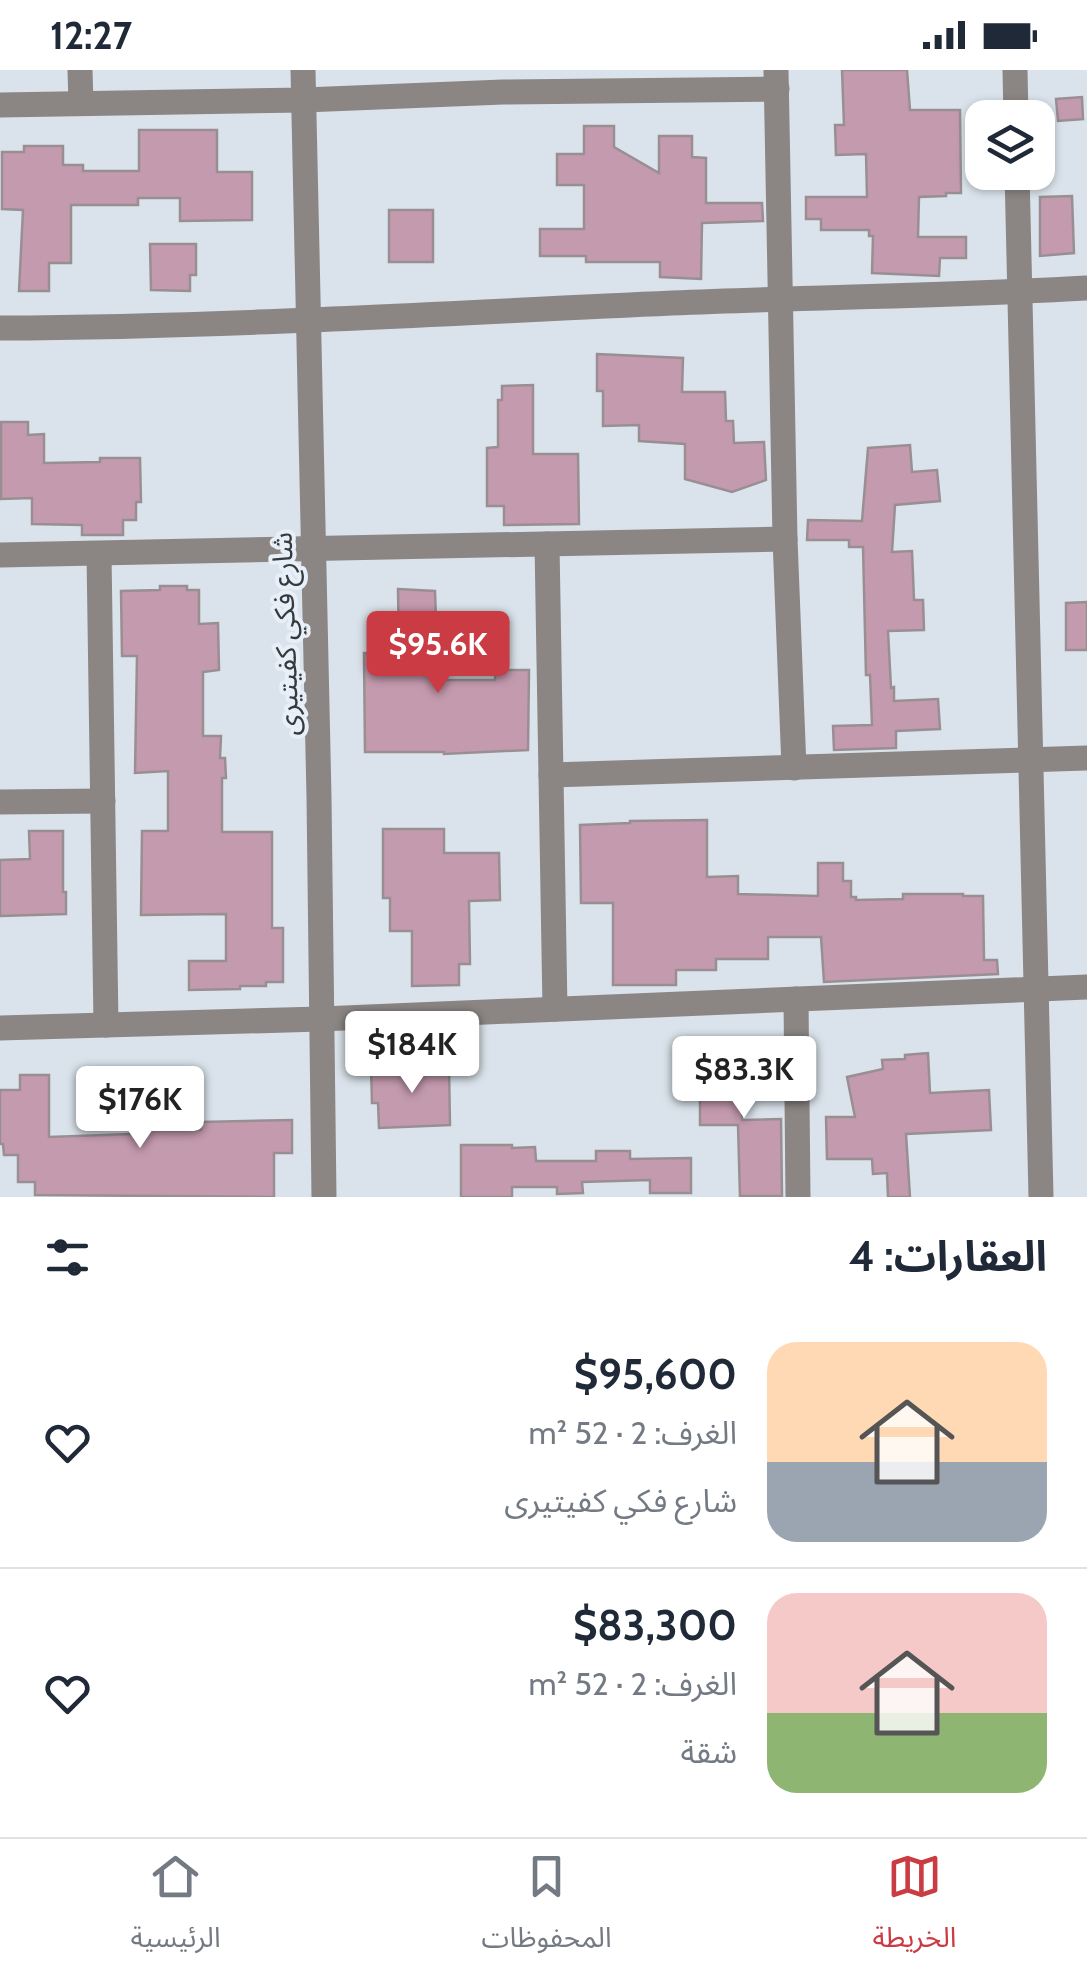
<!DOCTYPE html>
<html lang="ar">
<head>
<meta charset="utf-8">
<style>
	:root { --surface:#fff; --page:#f6f6f7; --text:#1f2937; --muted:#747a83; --line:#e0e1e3; --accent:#ca3b44 }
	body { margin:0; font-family:Cabin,"Noto Sans Arabic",sans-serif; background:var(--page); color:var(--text); direction:rtl; height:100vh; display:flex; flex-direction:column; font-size:38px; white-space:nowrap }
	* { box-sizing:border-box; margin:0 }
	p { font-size:32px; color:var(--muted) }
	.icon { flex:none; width:55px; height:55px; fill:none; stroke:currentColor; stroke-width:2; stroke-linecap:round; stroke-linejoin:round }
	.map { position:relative; height:1127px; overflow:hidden; direction:ltr }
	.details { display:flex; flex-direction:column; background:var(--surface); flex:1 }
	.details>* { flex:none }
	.fabs { position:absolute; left:965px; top:30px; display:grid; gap:20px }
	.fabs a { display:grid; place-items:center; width:90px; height:90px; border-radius:20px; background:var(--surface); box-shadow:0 2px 8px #0004; font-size:50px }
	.price { position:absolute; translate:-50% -85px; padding:0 22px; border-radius:10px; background:#fff; color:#222; font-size:32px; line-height:65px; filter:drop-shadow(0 2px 5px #0008) }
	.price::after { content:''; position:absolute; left:50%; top:60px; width:30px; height:22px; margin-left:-15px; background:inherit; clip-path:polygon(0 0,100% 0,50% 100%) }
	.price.active { background:var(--accent); color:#fff }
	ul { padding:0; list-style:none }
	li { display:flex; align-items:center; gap:30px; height:250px; padding:0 40px }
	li+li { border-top:2px solid var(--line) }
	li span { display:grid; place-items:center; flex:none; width:280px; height:200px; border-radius:30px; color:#555 }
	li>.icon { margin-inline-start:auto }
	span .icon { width:120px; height:120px; fill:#fffc; stroke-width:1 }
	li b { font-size:42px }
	h2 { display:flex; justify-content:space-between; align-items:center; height:120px; padding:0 40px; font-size:42px }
	.status { display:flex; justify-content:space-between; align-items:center; height:70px; padding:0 50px; background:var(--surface); direction:ltr }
	.status svg { height:28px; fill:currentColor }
	.tab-bar { display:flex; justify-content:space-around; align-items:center; height:140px; border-top:2px solid var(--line); background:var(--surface); font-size:28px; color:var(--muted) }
	.tab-bar a { display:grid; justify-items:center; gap:5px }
	.tab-bar .active { color:var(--accent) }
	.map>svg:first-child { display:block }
	.building { fill:#c49aae; stroke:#998f93; stroke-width:2.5 }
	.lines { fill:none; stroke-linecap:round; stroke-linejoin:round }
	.minor { stroke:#8b8684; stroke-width:25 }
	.labels { text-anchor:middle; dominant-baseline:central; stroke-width:8; stroke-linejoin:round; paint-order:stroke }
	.street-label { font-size:28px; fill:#363a3d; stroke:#e7f0f8 }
</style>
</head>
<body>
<div class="status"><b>12:27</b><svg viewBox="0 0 49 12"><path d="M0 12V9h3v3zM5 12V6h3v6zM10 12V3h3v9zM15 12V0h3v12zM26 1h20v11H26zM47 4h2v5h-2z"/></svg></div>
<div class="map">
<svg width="1087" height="1127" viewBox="0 0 1087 1127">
	<rect width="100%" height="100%" fill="#dae3eb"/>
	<!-- building -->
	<g class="building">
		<polygon points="842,0 907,0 910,40 960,40 961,123 946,123 946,126 919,127 918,167 966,167 966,188 940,188 939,206 872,203 873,166 869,166 869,160 821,160 821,149 806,149 806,127 867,127 866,84 836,85 835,55 844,55"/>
		<polygon points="1082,27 1083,49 1058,51 1056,29"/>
		<polygon points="584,56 614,56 614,77 659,103 659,66 692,66 692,87 706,88 706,133 762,133 763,151 702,153 701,209 660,207 660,192 586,192 586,186 540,186 540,159 584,159 584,115 557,115 557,84 584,84"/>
		<polygon points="139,60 217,60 217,102 252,102 252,150 180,151 180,128 138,128 138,135 71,135 71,193 49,193 49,221 19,221 23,140 2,139 2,82 24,82 24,76 63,76 63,95 83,95 83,101 139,101"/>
		<polygon points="1072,126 1074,183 1040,186 1040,127"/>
		<rect x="389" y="140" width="44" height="52"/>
		<polygon points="150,174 196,174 196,205 190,205 190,221 151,220"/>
		<polygon points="597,284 683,288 682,322 725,322 726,351 733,351 734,373 764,372 766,410 732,422 685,409 685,374 639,371 639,355 603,356 603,321 597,321"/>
		<polygon points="533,315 533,384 578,384 579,454 504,455 504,436 487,436 487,378 498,377 498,330 502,330 502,316"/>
		<polygon points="1,352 28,352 28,365 44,364 44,393 100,392 100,388 140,388 141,432 136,432 136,450 123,450 123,465 82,465 82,455 32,454 32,428 1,429"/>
		<polygon points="910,375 912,402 937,400 940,431 895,435 892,482 912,481 914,530 923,530 924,560 888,561 891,618 894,617 894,631 938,629 940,659 896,661 896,678 834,680 833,656 872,655 870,605 866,605 863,477 849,477 849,470 807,470 808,450 862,451 868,378"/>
		<polygon points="160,516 187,516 187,520 199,520 199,554 218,553 219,600 203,602 203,666 221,666 220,688 225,688 226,708 222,708 222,762 272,762 272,858 283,858 283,912 266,912 266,916 240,916 240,919 189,920 189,891 226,891 226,844 141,845 142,761 168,761 168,701 135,703 137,586 122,586 121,521 160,520"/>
		<polygon points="398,519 435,521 438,610 495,610 495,600 529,600 528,680 444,684 444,682 365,682 364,583 399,584"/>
		<polygon points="1087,532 1087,580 1066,580 1066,533"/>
		<polygon points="707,750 707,807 738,806 738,824 818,826 818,793 843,793 843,811 851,811 851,827 856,827 856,830 903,829 903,824 963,824 963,826 983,826 984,890 997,890 998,904 824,912 821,867 768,867 768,889 716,889 716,900 676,900 676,915 613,915 613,833 581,833 580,755 630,753 630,751"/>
		<polygon points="383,759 444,759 444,783 499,783 500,830 469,831 470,894 459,894 459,915 412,916 412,861 390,861 390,828 383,828"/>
		<polygon points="29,761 63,761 63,822 66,822 66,844 0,846 0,790 30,789"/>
		<polygon points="928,983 930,1023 989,1020 991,1060 906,1064 910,1127 888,1127 887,1103 873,1104 872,1089 827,1089 826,1047 855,1047 847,1007 883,999 882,990 905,989 905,985"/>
		<polygon points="776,987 778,1007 742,1009 742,1050 781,1049 782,1126 740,1126 738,1055 700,1055 700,1013 697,1013 696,990"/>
		<polygon points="449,996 450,1055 379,1058 378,1033 372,1033 371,997"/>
		<polygon points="134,1001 156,1001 156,1060 201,1060 201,1052 292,1050 292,1083 274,1083 274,1127 35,1125 35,1112 18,1112 18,1085 4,1085 3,1074 0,1074 0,1020 20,1020 20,1005 49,1005 49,1067 130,1064 130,1038 134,1038"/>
		<polygon points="461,1075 512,1075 512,1078 535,1077 536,1091 596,1091 596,1081 630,1081 630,1089 691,1088 691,1123 650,1123 650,1110 582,1112 583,1123 557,1124 557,1117 512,1117 512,1127 461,1127"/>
	</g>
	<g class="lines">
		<!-- minor -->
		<g class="minor">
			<polyline points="80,0 81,33"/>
			<polyline points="303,0 319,727 324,1127"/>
			<polyline points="776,0 785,469 794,698"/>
			<polyline points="1015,0 1016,48"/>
			<polyline points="0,35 304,30 503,22 777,19"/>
			<polyline points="1017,102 1041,1127"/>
			<path d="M0 258C224 257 448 243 672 233 810 227 949 226 1087 218"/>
			<polyline points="547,474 555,939"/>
			<polyline points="99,484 106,955"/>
			<polyline points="0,485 785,469"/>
			<polyline points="551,705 1087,688"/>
			<polyline points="0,732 103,731"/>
			<polyline points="796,929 798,1127"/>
			<polyline points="0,958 321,949 1087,917"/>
		</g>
	</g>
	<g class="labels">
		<!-- street labels -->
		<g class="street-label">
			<text transform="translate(285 564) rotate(-92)">شارع فكي كفيتيرى</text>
		</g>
	</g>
</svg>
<div class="fabs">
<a><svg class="icon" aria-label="layers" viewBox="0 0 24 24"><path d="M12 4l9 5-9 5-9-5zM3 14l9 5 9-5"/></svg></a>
</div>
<b class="price active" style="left:438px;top:626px">$95.6K</b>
<b class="price" style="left:412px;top:1026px">$184K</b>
<b class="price" style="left:744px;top:1051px">$83.3K</b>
<b class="price" style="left:140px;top:1081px">$176K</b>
</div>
<section class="details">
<h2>العقارات: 4<svg class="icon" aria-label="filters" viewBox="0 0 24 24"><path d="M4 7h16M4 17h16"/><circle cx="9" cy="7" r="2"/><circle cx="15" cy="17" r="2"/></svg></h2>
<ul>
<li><span style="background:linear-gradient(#ffd9b3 60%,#9aa5b1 0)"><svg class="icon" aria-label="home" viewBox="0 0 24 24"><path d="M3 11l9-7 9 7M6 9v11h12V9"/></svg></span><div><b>$95,600</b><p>الغرف: 2 · 52 m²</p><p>شارع فكي كفيتيرى</p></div><svg class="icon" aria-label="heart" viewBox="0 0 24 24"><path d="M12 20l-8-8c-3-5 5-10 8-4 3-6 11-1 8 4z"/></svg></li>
<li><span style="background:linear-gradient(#f6c9c9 60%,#8fb573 0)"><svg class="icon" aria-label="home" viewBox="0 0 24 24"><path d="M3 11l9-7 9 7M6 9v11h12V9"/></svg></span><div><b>$83,300</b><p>الغرف: 2 · 52 m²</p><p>شقة</p></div><svg class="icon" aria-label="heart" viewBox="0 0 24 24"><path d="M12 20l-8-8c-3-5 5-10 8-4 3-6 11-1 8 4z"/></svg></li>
</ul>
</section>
<nav class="tab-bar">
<a class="active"><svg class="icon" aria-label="map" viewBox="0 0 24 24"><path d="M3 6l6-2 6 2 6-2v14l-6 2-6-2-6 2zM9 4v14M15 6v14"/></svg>الخريطة</a>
<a><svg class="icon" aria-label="saved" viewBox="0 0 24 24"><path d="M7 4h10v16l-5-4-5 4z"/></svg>المحفوظات</a>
<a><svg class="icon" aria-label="home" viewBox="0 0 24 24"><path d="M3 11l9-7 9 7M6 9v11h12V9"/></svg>الرئيسية</a>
</nav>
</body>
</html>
